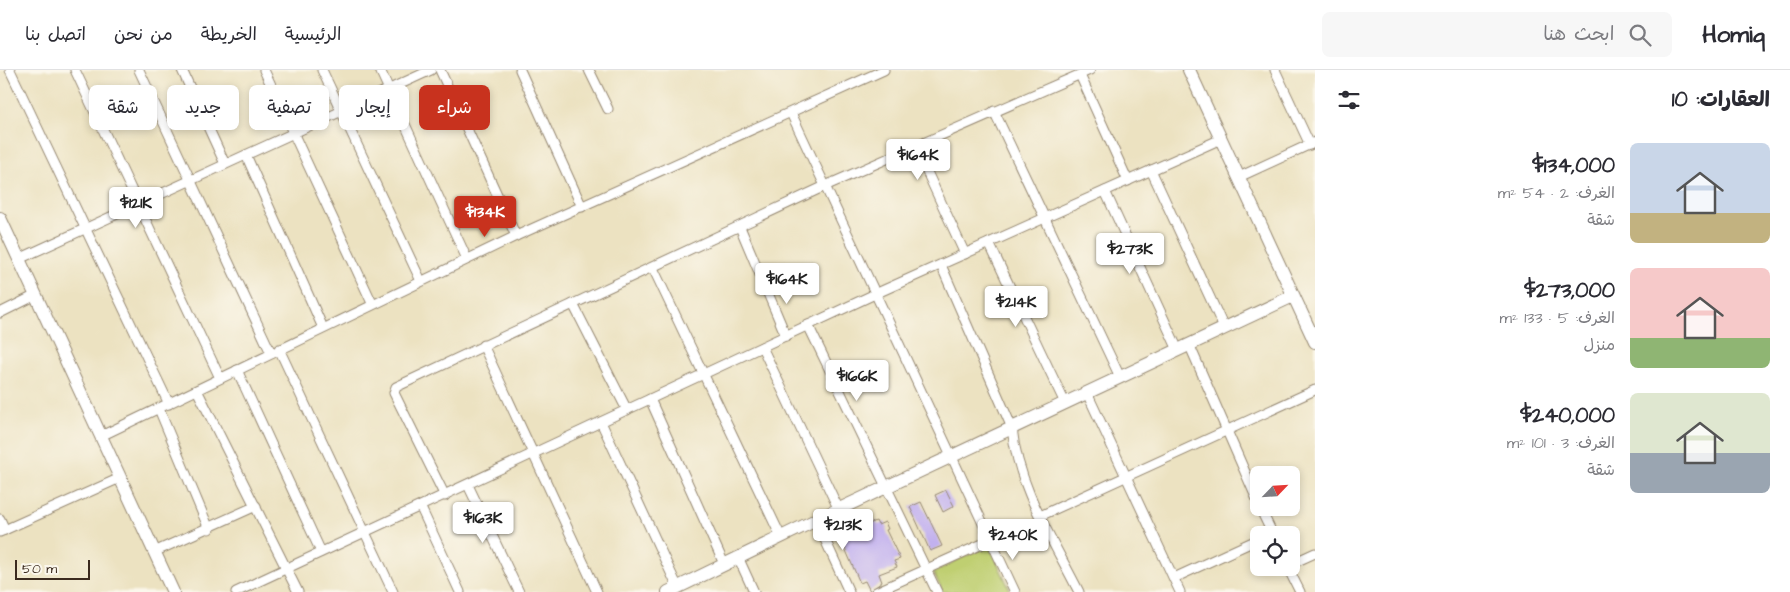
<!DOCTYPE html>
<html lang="ar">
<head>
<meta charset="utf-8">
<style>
	:root { --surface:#fff; --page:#f7f7f7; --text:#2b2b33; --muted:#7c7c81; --line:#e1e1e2; --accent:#c8321e }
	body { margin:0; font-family:"Architects Daughter","Playpen Sans Arabic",sans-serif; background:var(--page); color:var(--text); direction:rtl; height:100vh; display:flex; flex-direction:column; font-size:19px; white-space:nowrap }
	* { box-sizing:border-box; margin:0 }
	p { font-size:16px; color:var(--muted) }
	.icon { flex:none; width:28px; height:28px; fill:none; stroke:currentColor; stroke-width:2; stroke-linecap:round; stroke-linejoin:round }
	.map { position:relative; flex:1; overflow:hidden; direction:ltr }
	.panel { display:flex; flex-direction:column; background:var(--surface); width:475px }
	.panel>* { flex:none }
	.top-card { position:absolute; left:15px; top:15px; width:475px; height:45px; direction:rtl; display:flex; gap:10px }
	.needle { width:32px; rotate:65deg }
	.fabs { position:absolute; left:1250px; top:396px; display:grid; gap:10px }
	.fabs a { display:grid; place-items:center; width:50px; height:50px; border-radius:8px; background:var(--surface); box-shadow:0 2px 8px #0003; font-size:25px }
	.scale { position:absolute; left:15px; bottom:12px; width:75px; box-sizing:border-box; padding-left:5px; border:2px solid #3b2a1e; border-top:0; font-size:14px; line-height:18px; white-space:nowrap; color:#3b2a1e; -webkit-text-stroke:4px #fbf7ec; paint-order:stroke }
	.price { position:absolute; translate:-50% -42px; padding:0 11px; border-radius:5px; background:#fff; color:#222; font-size:16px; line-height:32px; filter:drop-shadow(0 1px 2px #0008) }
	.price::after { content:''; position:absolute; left:50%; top:30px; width:15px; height:11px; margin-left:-8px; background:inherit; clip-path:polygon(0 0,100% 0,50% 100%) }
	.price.selected { background:var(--accent); color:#fff }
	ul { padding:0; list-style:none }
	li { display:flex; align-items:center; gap:15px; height:125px; padding:0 20px }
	li span { display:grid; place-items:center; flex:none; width:140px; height:100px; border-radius:8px; color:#555 }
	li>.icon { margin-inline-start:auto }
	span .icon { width:60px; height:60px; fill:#fffc; stroke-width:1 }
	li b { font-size:21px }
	h2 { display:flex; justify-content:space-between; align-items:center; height:60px; padding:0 20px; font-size:21px }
	.tag { padding:0 18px; border-radius:8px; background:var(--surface); box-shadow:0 2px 8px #0003; font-size:18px; line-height:45px }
	.tag.selected { background:var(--accent); color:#fff }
	header { display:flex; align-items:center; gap:30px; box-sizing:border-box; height:70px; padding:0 25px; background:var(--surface); border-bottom:1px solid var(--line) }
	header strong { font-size:24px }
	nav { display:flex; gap:28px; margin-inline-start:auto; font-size:18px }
	.search { width:350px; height:45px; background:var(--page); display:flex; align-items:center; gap:12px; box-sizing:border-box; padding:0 18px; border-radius:8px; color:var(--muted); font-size:19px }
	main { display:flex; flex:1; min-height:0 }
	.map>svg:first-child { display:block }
	.green { fill:#bfcf71; stroke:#7d7c48 }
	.building { fill:#c2b1ee }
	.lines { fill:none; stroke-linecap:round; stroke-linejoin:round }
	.street-casing { stroke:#948670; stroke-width:11 }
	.secondary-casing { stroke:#948670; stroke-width:14 }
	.path { stroke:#948670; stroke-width:2; stroke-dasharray:1 4; stroke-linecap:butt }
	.street { stroke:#fff; stroke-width:9 }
	.secondary { stroke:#fff; stroke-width:12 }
</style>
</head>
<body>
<header>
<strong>Homiq</strong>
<div class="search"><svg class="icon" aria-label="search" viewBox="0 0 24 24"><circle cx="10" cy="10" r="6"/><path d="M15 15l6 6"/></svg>ابحث هنا</div>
<nav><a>الرئيسية</a><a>الخريطة</a><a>من نحن</a><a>اتصل بنا</a></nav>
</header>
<main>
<section class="panel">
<h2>العقارات: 10<svg class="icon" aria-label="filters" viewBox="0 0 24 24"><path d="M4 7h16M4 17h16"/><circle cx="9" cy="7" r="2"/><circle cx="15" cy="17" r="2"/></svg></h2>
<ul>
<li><span style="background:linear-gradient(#c9d6e8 70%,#c2b280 0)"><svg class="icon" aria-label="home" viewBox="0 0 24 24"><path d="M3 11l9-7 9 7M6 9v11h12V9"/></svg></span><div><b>$134,000</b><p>الغرف: 2 · 54 m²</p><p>شقة</p></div></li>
<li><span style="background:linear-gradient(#f6c9c9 70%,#8fb573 0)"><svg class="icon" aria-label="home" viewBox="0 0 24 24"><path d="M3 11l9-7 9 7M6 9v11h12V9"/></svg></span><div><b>$273,000</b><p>الغرف: 5 · 133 m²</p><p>منزل</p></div></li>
<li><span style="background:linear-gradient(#dfe7d0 60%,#9aa5b1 0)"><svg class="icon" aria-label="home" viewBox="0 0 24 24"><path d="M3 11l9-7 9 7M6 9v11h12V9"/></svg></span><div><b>$240,000</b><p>الغرف: 3 · 101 m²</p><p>شقة</p></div></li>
</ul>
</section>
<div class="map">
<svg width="1315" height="522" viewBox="0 0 1315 522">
	<rect width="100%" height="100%" fill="#fbf7ec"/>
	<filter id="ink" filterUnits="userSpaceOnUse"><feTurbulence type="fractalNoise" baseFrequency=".02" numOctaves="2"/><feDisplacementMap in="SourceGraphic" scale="10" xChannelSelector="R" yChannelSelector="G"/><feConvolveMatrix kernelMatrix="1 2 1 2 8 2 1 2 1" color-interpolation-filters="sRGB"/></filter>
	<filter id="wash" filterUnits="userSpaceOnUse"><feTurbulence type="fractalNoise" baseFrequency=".0096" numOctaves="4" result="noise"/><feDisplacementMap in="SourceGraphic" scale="20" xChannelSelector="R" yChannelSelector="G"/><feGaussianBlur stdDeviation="1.12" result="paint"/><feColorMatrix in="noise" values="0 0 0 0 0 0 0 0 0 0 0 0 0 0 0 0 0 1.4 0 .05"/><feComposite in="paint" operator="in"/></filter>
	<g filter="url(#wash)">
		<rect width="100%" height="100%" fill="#ece2c1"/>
		<!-- green -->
		<polygon class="green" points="989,475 1011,522 943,522 933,502"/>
		<g id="blocks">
			<!-- building -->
			<g class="building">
				<polygon points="946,420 954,436 943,442 935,425"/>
				<polygon points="921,432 942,476 930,481 910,437"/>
				<polygon points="876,451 878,455 885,452 888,459 886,460 900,489 894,491 897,497 879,504 882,512 870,521 865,511 860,513 841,469 854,463 853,461"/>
			</g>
		</g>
	</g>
	<g filter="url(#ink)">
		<use href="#blocks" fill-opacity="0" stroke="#948670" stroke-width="1"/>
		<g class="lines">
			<defs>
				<g id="street">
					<polyline points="10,0 169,334"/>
					<polyline points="75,0 220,308"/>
					<polyline points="139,0 271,283"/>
					<polyline points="182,0 225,94"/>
					<polyline points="264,0 372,233"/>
					<polyline points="322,0 421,211"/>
					<polyline points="380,0 467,189"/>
					<polyline points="440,0 516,166"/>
					<polyline points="520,0 582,137"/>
					<polyline points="589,0 608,39"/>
					<polyline points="1275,0 1310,75"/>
					<polyline points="1080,5 1128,111"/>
					<polyline points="994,41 1120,307"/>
					<polyline points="791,43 1015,522"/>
					<polyline points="915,76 965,184"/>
					<polyline points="246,85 323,258"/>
					<polyline points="1151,100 1224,258"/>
					<polyline points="1239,107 1315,72"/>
					<polyline points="1105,121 1178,280"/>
					<polyline points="740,157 786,266"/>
					<polyline points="989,173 1065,333"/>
					<polyline points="19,189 431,0"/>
					<path d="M941 195 1012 358C1018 418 1052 468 1079 522"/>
					<polyline points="653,198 781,467"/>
					<polyline points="573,234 627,340"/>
					<polyline points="0,243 36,225"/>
					<polyline points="808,255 937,522"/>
					<polyline points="1189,274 1259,434"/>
					<polyline points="483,275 597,522"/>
					<polyline points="762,277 839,440"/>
					<polyline points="279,279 393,522"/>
					<polyline points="237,300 321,482"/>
					<polyline points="197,320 298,522"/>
					<polyline points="1087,323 1180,522"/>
					<polyline points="650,329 724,494"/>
					<polyline points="159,339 209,459"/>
					<polyline points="601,352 678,518"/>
					<polyline points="101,366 516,166 884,0"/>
					<polyline points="468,415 519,522"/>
					<polyline points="445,426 394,323 396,317 825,116 1090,0"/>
					<polyline points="421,438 460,522"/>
					<polyline points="1260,438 1273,465"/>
					<polyline points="1040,446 1315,320"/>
					<polyline points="0,449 5,460"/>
					<polyline points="816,450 849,522"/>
					<polyline points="0,462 120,408"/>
					<polyline points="154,482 256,436"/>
					<polyline points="738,487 754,522"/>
					<polyline points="1291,494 1315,483"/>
					<polyline points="1288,498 1300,522"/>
					<polyline points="1174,508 1259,469"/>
					<polyline points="236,522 875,224 1221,69"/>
					<polyline points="876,522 991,470"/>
				</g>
				<g id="secondary">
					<polyline points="1189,0 1315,272"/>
					<polyline points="0,148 173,522"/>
					<polyline points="668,522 816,450 1293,226"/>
				</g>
			</defs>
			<!-- street casing -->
			<use href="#street" class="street-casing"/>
			<!-- secondary casing -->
			<use href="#secondary" class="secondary-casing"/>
			<!-- path -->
			<polyline class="path" points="999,466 1031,451"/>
			<!-- street -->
			<use href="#street" class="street"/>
			<!-- secondary -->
			<use href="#secondary" class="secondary"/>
		</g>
	</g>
</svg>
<div class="fabs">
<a><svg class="needle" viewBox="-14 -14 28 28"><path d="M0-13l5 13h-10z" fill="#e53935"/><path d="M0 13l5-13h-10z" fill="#7c7c81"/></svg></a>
<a><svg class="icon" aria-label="locate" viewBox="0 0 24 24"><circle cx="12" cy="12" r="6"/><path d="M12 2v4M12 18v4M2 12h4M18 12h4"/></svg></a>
</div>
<div class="scale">50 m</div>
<b class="price" style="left:918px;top:111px">$164K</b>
<b class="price" style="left:136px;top:159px">$121K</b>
<b class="price selected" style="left:485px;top:168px">$134K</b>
<b class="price" style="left:1130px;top:205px">$273K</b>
<b class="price" style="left:787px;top:235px">$164K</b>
<b class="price" style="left:1016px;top:258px">$214K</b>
<b class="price" style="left:857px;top:332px">$166K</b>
<b class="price" style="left:483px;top:474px">$163K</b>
<b class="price" style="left:843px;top:481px">$213K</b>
<b class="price" style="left:1013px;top:491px">$240K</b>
<div class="top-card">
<a class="tag selected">شراء</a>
<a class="tag">إيجار</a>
<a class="tag">تصفية</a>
<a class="tag">جديد</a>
<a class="tag">شقة</a>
</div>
</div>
</main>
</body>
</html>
